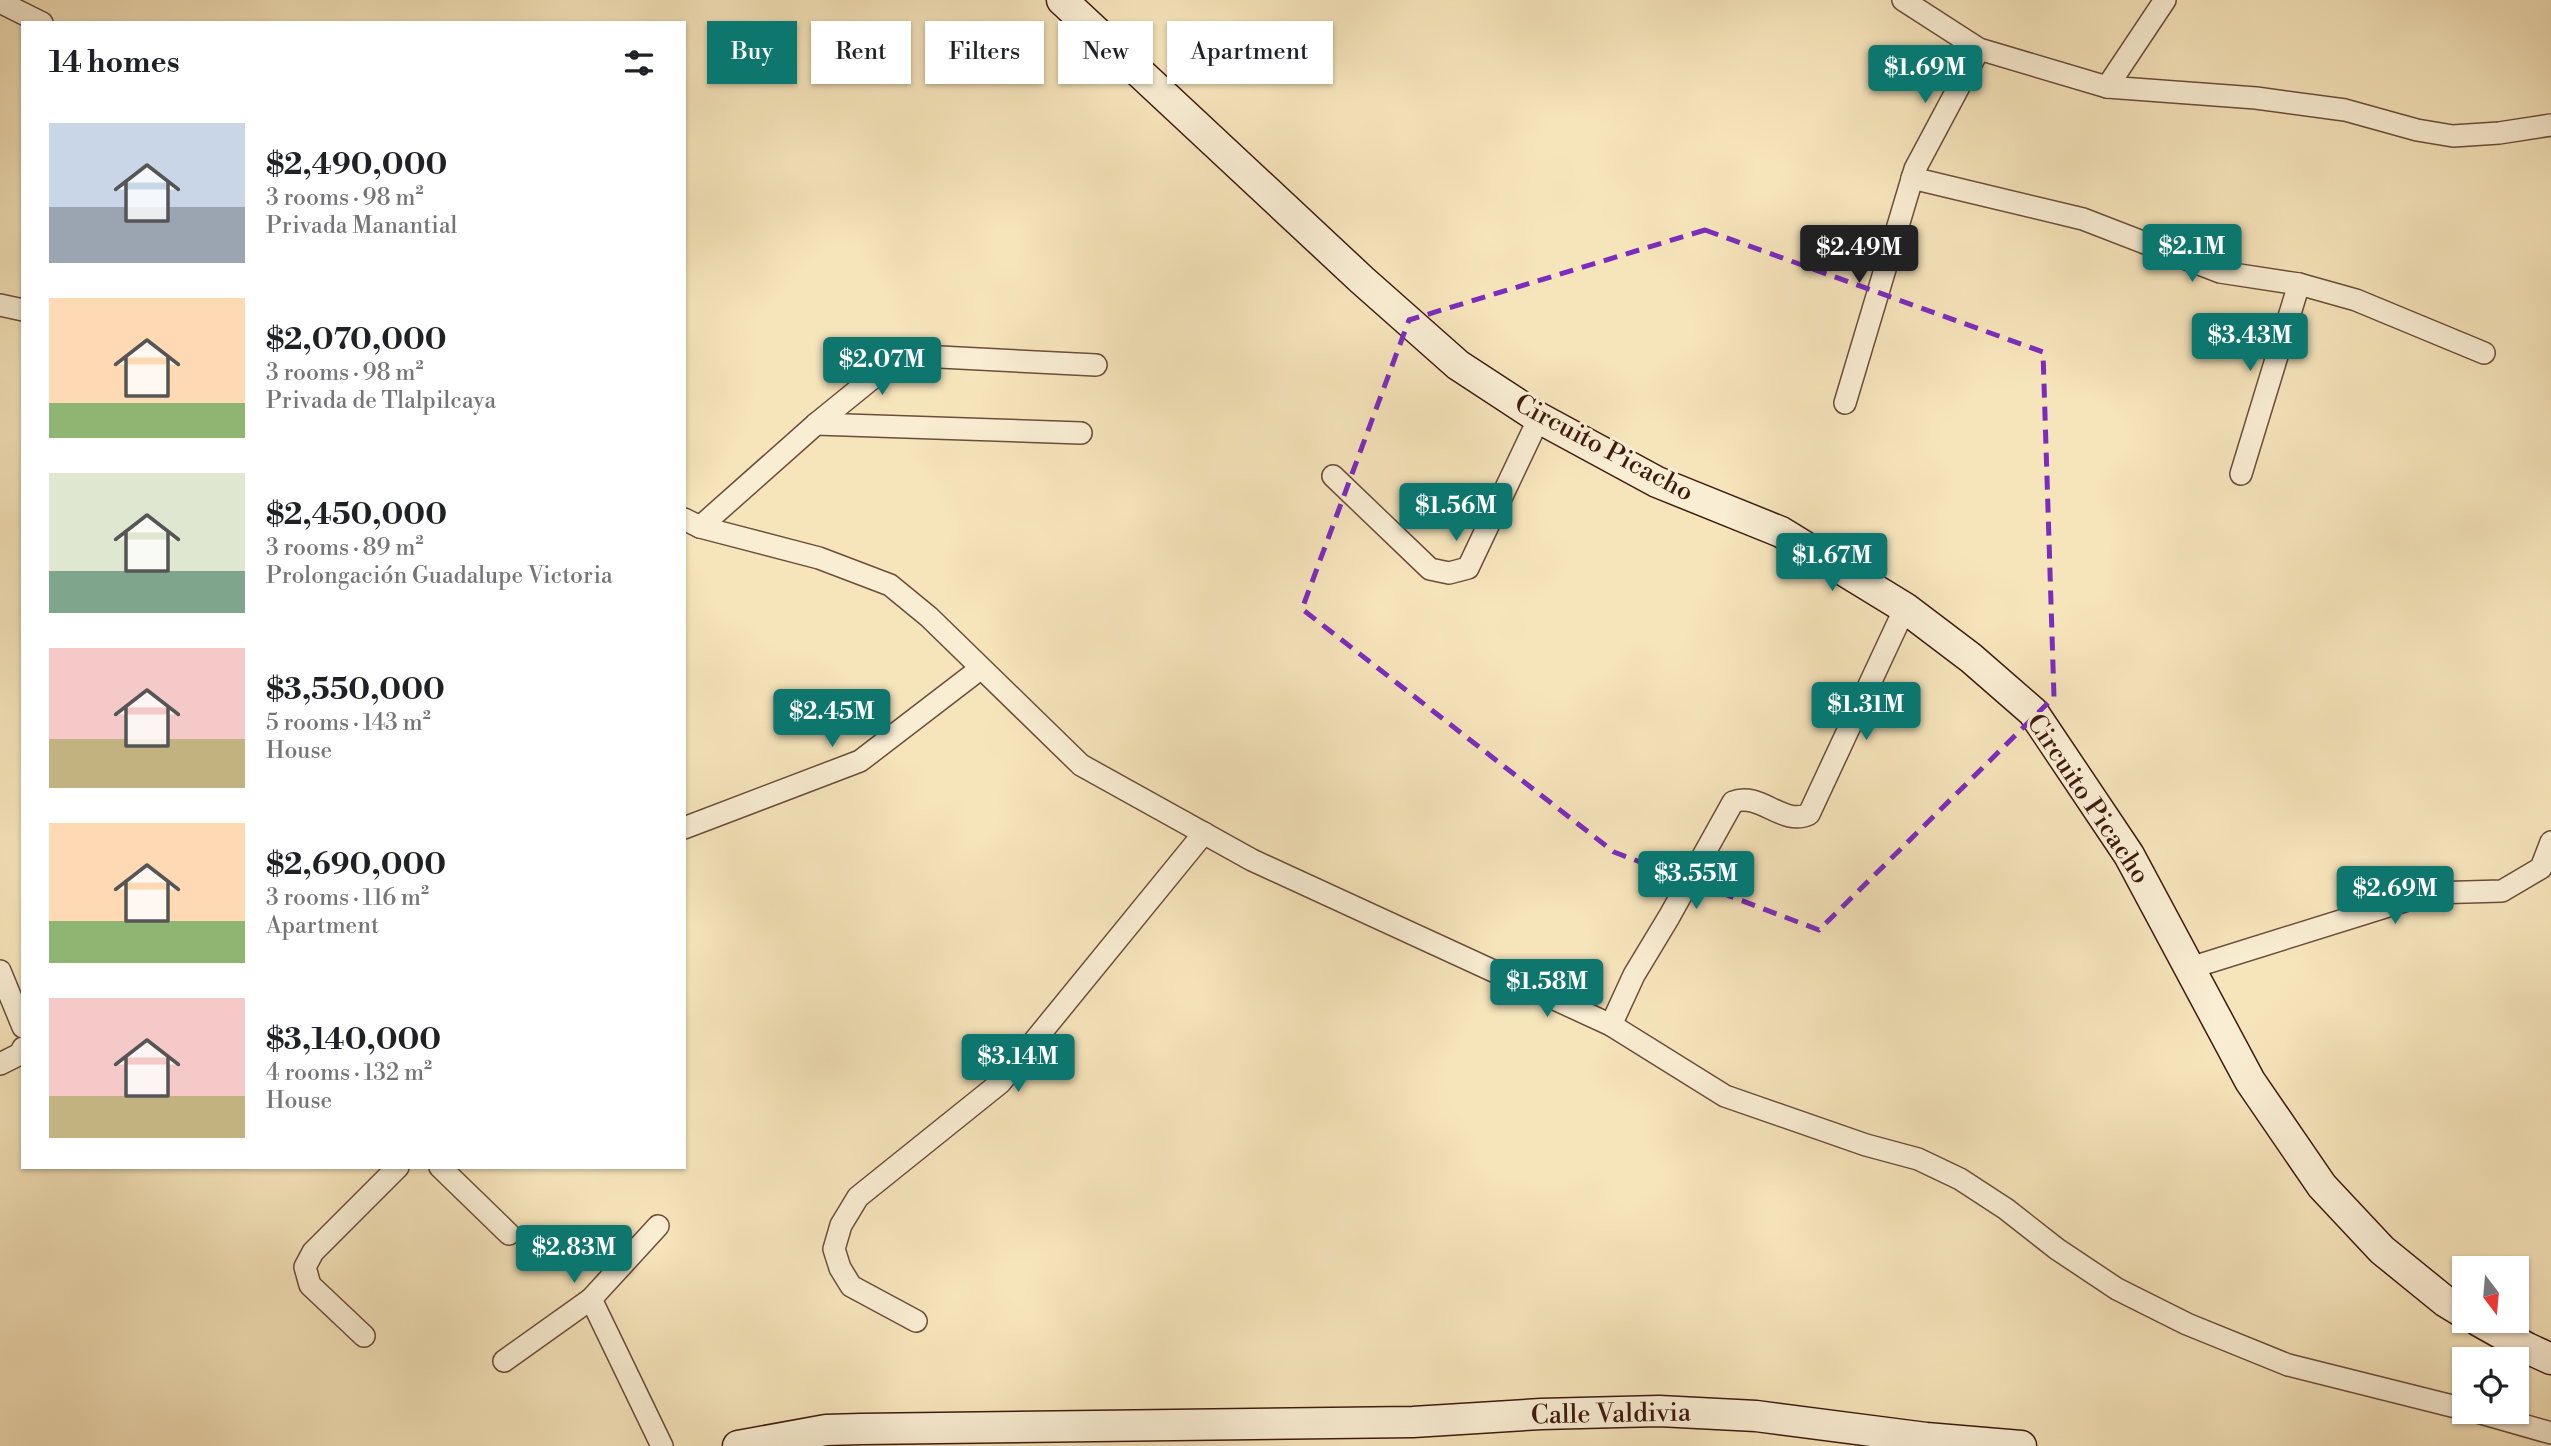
<!DOCTYPE html>
<html lang="en">
<head>
<meta charset="utf-8">
<style>
	:root { --surface:#fff; --page:#f6f6f6; --text:#202124; --muted:#757577; --accent:#0f766e }
	body { margin:0; font-family:"Libre Bodoni",serif; background:var(--page); color:var(--text); height:100vh; display:flex; flex-direction:column; font-size:26px; white-space:nowrap }
	* { box-sizing:border-box; margin:0 }
	p { font-size:23px; color:var(--muted) }
	.icon { flex:none; width:38px; height:38px; fill:none; stroke:currentColor; stroke-width:2; stroke-linecap:round; stroke-linejoin:round }
	.map { position:relative; flex:1; overflow:hidden }
	.drawer { position:absolute; left:21px; top:21px; width:665px; height:1148px; display:flex; flex-direction:column; background:var(--surface); border-radius:0px; box-shadow:0 2px 5px #0004 }
	.drawer>* { flex:none }
	.hud { position:absolute; left:707px; top:21px; width:665px; height:63px; display:flex; gap:14px }
	.needle { width:46px; rotate:164deg }
	.controls { position:absolute; left:2452px; top:1256px; display:grid; gap:14px }
	.controls a { display:grid; place-items:center; width:77px; height:77px; border-radius:0px; background:var(--surface); box-shadow:0 2px 5px #0004; font-size:35px }
	.price { position:absolute; translate:-50% -60px; padding:0 16px; border-radius:7px; background:var(--accent); color:#fff; font-size:23px; line-height:46px; filter:drop-shadow(0 2px 4px #0008) }
	.price::after { content:''; position:absolute; left:50%; top:42px; width:21px; height:16px; margin-left:-10px; background:inherit; clip-path:polygon(0 0,100% 0,50% 100%) }
	.price.selected { background:#222; color:#fff }
	ul { padding:0; list-style:none }
	li { display:flex; align-items:center; gap:21px; height:175px; padding:0 28px }
	li span { display:grid; place-items:center; flex:none; width:196px; height:140px; border-radius:0px; color:#555 }
	li>.icon { margin-inline-start:auto }
	span .icon { width:84px; height:84px; fill:#fffc; stroke-width:1 }
	li b { font-size:30px }
	h2 { display:flex; justify-content:space-between; align-items:center; height:84px; padding:0 28px; font-size:30px }
	.tag { padding:0 24px; border-radius:0px; background:var(--surface); box-shadow:0 2px 5px #0004; font-size:24px; line-height:63px }
	.tag.selected { background:var(--accent); color:#fff }
	.map>svg:first-child { display:block }
	.lines { fill:none; stroke-linecap:round; stroke-linejoin:round }
	.street-casing { stroke:#6c4d3a; stroke-width:24 }
	.secondary-casing { stroke:#3e1b0f; stroke-width:33 }
	.street { stroke:#f9edd3; stroke-width:21 }
	.secondary { stroke:#f9edd3; stroke-width:30 }
	.marked { fill:none; stroke:#7b2cbf; stroke-width:5; stroke-dasharray:14 9; stroke-linejoin:round }
	.labels { text-anchor:middle; dominant-baseline:central; stroke-width:6; stroke-linejoin:round; paint-order:stroke }
	.street-label { font-size:26px; fill:#3e1b0f; stroke:#f9edd3 }
</style>
</head>
<body>
<div class="map">
<svg width="2551" height="1446" viewBox="0 0 2551 1446">
	<rect width="100%" height="100%" fill="#f6e4bb"/>
	<filter id="stains"><feTurbulence type="fractalNoise" baseFrequency=".00286" numOctaves="4"/><feColorMatrix values="0 0 0 0 .2 0 0 0 0 .09 0 0 0 0 .02 0 0 0 .5 -.17"/></filter>
	<radialGradient id="worn" r=".72"><stop offset=".6" stop-color="#630" stop-opacity="0"/><stop offset="1" stop-color="#630" stop-opacity=".3"/></radialGradient>
	<g class="lines">
		<defs>
			<g id="street">
				<polyline points="1903,0 1979,49 2107,87 2256,98 2345,110 2417,130 2453,136 2499,133 2551,125"/>
				<polyline points="0,2 42,23"/>
				<polyline points="2107,87 2165,0"/>
				<polyline points="1912,178 2083,219 2220,272 2299,284 2356,300 2484,353"/>
				<polyline points="0,305 23,310"/>
				<polyline points="1845,403 1915,169 1979,49"/>
				<polyline points="816,424 1081,433"/>
				<polyline points="2241,474 2299,284"/>
				<polyline points="1333,476 1430,569 1449,573 1468,568 1539,418"/>
				<polyline points="684,519 700,527 819,558 890,585 929,617 1081,765 1252,860 1611,1025 1725,1096 1866,1145 1918,1159 1960,1179 2006,1209 2057,1249 2117,1289 2187,1324 2288,1365 2464,1409"/>
				<polyline points="700,527 816,424 901,355 1096,365"/>
				<polyline points="684,828 860,761 980,669"/>
				<polyline points="2190,968 2430,893 2502,891 2541,868 2551,842"/>
				<polyline points="0,971 23,1027"/>
				<path d="M1611 1025 1634 975 1669 917 1733 802C1760 791 1783 827 1809 814L1905 608"/>
				<polyline points="0,1064 20,1054 23,1048"/>
				<polyline points="440,1167 509,1234"/>
				<polyline points="591,1299 662,1446"/>
				<polyline points="916,1321 851,1286 840,1268 834,1249 841,1225 858,1197 1000,1083 1204,833"/>
				<polyline points="364,1336 310,1285 305,1267 313,1252 398,1167"/>
				<polyline points="504,1361 591,1299 658,1226"/>
				<polyline points="2477,1412 2551,1433"/>
			</g>
			<g id="secondary">
				<polyline points="1062,0 1362,280 1458,365 1539,418 1657,482 1781,532 1905,608 1971,658 2033,712 2129,855 2250,1081 2322,1186 2382,1250 2446,1302 2464,1313"/>
				<polyline points="2479,1321 2527,1348 2551,1359"/>
				<polyline points="738,1446 826,1430 861,1429 1413,1422 1541,1414 1659,1411 1756,1416 1926,1438 2021,1446"/>
			</g>
		</defs>
		<!-- street casing -->
		<use href="#street" class="street-casing"/>
		<!-- secondary casing -->
		<use href="#secondary" class="secondary-casing"/>
		<!-- street -->
		<use href="#street" class="street"/>
		<!-- secondary -->
		<use href="#secondary" class="secondary"/>
	</g>
	<!-- marked area -->
	<path class="marked" d="M1705 230 2043 352 2054 697 1819 930 1614 852 1302 609 1409 320Z"/>
	<g class="labels">
		<!-- street labels -->
		<g class="street-label">
			<text transform="translate(1604 448) rotate(28)">Circuito Picacho</text>
			<text transform="translate(2088 799) rotate(56)">Circuito Picacho</text>
			<text transform="translate(1611 1414) rotate(-1)">Calle Valdivia</text>
		</g>
	</g>
	<rect width="100%" height="100%" filter="url(#stains)"/>
	<rect width="100%" height="100%" fill="url(#worn)"/>
</svg>
<div class="controls">
<a><svg class="needle" viewBox="-14 -14 28 28"><path d="M0-13l5 13h-10z" fill="#e53935"/><path d="M0 13l5-13h-10z" fill="#757577"/></svg></a>
<a><svg class="icon" aria-label="locate" viewBox="0 0 24 24"><circle cx="12" cy="12" r="6"/><path d="M12 2v4M12 18v4M2 12h4M18 12h4"/></svg></a>
</div>
<b class="price" style="left:1925px;top:105px">$1.69M</b>
<b class="price" style="left:2192px;top:284px">$2.1M</b>
<b class="price selected" style="left:1859px;top:285px">$2.49M</b>
<b class="price" style="left:2250px;top:373px">$3.43M</b>
<b class="price" style="left:882px;top:397px">$2.07M</b>
<b class="price" style="left:1456px;top:543px">$1.56M</b>
<b class="price" style="left:1832px;top:593px">$1.67M</b>
<b class="price" style="left:1866px;top:742px">$1.31M</b>
<b class="price" style="left:832px;top:749px">$2.45M</b>
<b class="price" style="left:1696px;top:911px">$3.55M</b>
<b class="price" style="left:2395px;top:926px">$2.69M</b>
<b class="price" style="left:1547px;top:1019px">$1.58M</b>
<b class="price" style="left:1018px;top:1094px">$3.14M</b>
<b class="price" style="left:574px;top:1285px">$2.83M</b>
<div class="hud">
<a class="tag selected">Buy</a>
<a class="tag">Rent</a>
<a class="tag">Filters</a>
<a class="tag">New</a>
<a class="tag">Apartment</a>
</div>
<section class="drawer">
<h2>14 homes<svg class="icon" aria-label="filters" viewBox="0 0 24 24"><path d="M4 7h16M4 17h16"/><circle cx="9" cy="7" r="2"/><circle cx="15" cy="17" r="2"/></svg></h2>
<ul>
<li><span style="background:linear-gradient(#c9d6e8 60%,#9aa5b1 0)"><svg class="icon" aria-label="home" viewBox="0 0 24 24"><path d="M3 11l9-7 9 7M6 9v11h12V9"/></svg></span><div><b>$2,490,000</b><p>3 rooms · 98 m²</p><p>Privada Manantial</p></div></li>
<li><span style="background:linear-gradient(#ffd9b3 75%,#8fb573 0)"><svg class="icon" aria-label="home" viewBox="0 0 24 24"><path d="M3 11l9-7 9 7M6 9v11h12V9"/></svg></span><div><b>$2,070,000</b><p>3 rooms · 98 m²</p><p>Privada de Tlalpilcaya</p></div></li>
<li><span style="background:linear-gradient(#dfe7d0 70%,#7fa58c 0)"><svg class="icon" aria-label="home" viewBox="0 0 24 24"><path d="M3 11l9-7 9 7M6 9v11h12V9"/></svg></span><div><b>$2,450,000</b><p>3 rooms · 89 m²</p><p>Prolongación Guadalupe Victoria</p></div></li>
<li><span style="background:linear-gradient(#f6c9c9 65%,#c2b280 0)"><svg class="icon" aria-label="home" viewBox="0 0 24 24"><path d="M3 11l9-7 9 7M6 9v11h12V9"/></svg></span><div><b>$3,550,000</b><p>5 rooms · 143 m²</p><p>House</p></div></li>
<li><span style="background:linear-gradient(#ffd9b3 70%,#8fb573 0)"><svg class="icon" aria-label="home" viewBox="0 0 24 24"><path d="M3 11l9-7 9 7M6 9v11h12V9"/></svg></span><div><b>$2,690,000</b><p>3 rooms · 116 m²</p><p>Apartment</p></div></li>
<li><span style="background:linear-gradient(#f6c9c9 70%,#c2b280 0)"><svg class="icon" aria-label="home" viewBox="0 0 24 24"><path d="M3 11l9-7 9 7M6 9v11h12V9"/></svg></span><div><b>$3,140,000</b><p>4 rooms · 132 m²</p><p>House</p></div></li>
</ul>
</section>
</div>
</body>
</html>
